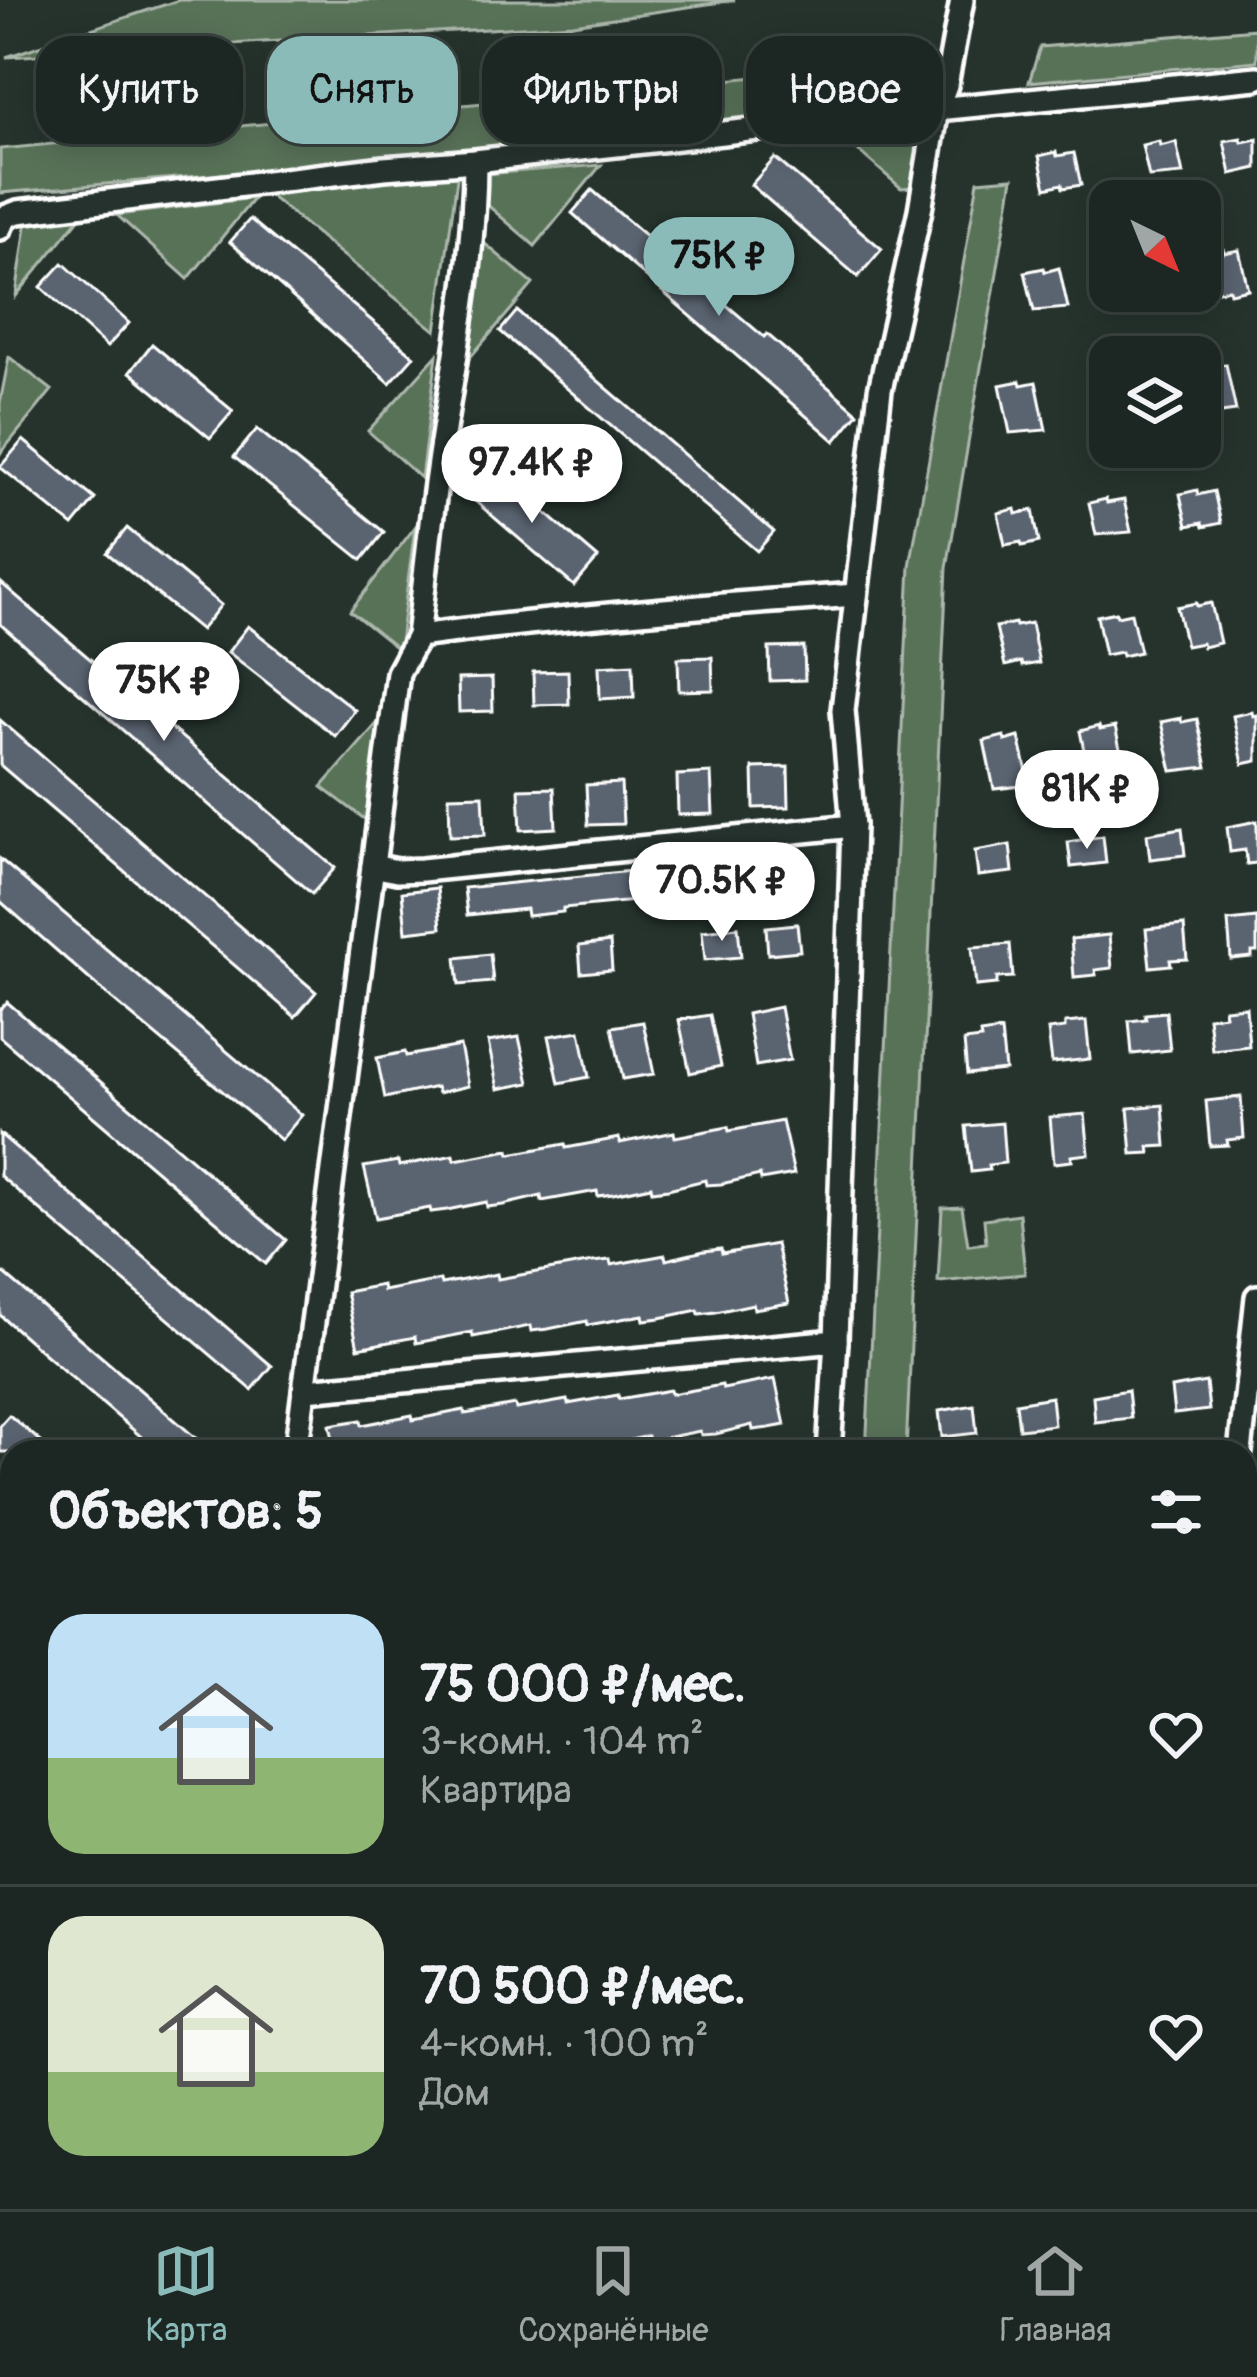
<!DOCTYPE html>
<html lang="ru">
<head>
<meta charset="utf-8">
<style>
	:root { --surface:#1c2622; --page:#29322f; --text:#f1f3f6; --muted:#a0a5a5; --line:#3a4340; --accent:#8bbbb9 }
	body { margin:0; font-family:Pangolin,sans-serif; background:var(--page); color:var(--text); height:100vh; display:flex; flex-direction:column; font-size:45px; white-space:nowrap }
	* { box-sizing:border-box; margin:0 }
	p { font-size:39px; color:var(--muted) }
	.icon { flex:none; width:66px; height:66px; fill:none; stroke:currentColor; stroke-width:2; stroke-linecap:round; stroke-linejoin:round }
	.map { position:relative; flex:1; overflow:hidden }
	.drawer { position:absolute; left:0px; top:1440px; width:1257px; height:771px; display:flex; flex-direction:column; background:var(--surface); border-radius:36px 36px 0 0; box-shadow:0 6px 30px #0003,0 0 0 3px var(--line) }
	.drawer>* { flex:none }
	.banner { position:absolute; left:36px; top:36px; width:1185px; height:108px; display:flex; gap:24px }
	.needle { width:78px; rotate:137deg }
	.fabs { position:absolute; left:1089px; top:180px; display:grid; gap:24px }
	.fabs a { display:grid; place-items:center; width:132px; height:132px; border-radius:24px; background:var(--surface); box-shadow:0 6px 30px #0003,0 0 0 3px var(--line); font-size:60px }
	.price { position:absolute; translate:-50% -102px; padding:0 27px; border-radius:42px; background:#fff; color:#222; font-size:39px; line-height:78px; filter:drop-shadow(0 3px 6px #0008) }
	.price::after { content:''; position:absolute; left:50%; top:72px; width:36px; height:27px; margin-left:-18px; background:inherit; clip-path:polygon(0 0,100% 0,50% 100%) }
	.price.current { background:var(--accent); color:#111 }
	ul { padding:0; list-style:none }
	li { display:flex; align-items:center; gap:36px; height:300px; padding:0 48px }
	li+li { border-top:3px solid var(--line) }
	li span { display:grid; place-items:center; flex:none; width:336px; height:240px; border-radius:36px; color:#555 }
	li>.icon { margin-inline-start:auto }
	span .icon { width:144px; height:144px; fill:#fffc; stroke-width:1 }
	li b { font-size:51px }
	h2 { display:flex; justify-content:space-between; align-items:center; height:144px; padding:0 48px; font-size:51px }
	.pill { padding:0 42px; border-radius:36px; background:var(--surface); box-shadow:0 6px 30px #0003,0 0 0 3px var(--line); font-size:42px; line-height:108px }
	.pill.current { background:var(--accent); color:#111 }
	.dock { display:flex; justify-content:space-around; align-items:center; height:168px; border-top:3px solid var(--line); background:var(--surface); font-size:33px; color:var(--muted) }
	.dock a { display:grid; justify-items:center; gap:6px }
	.dock .current { color:var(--accent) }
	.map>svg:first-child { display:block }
	.green { fill:#587258; stroke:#acb8ac; stroke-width:3 }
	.building { fill:#5a6370; stroke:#fff; stroke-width:3 }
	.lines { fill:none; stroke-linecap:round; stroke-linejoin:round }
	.minor-casing { stroke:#fff; stroke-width:30 }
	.minor { stroke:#26332d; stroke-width:21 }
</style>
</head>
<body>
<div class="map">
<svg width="1257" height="2209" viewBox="0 0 1257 2209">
	<rect width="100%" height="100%" fill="#26332d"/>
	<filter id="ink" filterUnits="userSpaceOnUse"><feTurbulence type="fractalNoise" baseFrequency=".00833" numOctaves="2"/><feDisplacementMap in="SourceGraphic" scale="24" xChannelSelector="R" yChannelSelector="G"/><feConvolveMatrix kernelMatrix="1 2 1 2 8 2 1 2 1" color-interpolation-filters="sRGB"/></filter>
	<g filter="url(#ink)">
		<!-- green -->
		<g class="green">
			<polygon points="179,0 735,0 573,24 6,57"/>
			<polygon points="1257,29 1257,61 1029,82 1040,47"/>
			<polygon points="892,64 889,84 913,89 898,103 375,161 0,193 0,149"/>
			<path d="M912 125C931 137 919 163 917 182L912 187 901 188 855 148 853 137C866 123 893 126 912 125Z"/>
			<polygon points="601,165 535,246 478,197 484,174"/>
			<polygon points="458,171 436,331 264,191"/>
			<polygon points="1013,178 947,568 906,1452 866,1452 910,566 978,181"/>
			<polygon points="254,198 188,279 117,215"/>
			<polygon points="82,215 16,296 27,219"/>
			<polygon points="478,238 533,284 467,361"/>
			<polygon points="437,355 421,478 368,431"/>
			<polygon points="9,357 52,390 0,454 0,403"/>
			<polygon points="415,527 399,650 350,611"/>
			<polygon points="394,704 375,827 322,787"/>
			<polygon points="962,1207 968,1245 986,1243 984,1219 1019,1214 1025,1274 938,1282 942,1208"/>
		</g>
		<!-- building -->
		<g class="building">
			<polygon points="1241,138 1242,142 1257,139 1257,168 1231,174 1224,141"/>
			<polygon points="1159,141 1160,146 1176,142 1183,174 1149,177 1142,145"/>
			<polygon points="1056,152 1057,156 1074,153 1081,185 1063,188 1062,184 1046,188 1039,156"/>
			<polygon points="775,158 882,249 858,277 751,185"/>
			<polygon points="592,190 764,337 767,334 858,413 835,441 572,213"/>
			<polygon points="250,219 414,356 390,383 230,242"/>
			<polygon points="1223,249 1224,253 1239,250 1248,289 1230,293 1229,289 1213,292 1205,253"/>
			<polygon points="63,263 129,323 107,347 41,287"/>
			<polygon points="1044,268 1045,272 1059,268 1068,308 1034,311 1025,272"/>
			<polygon points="517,311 774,532 757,551 500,331"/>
			<polygon points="152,344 233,411 210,438 130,372"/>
			<polygon points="1226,364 1236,411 1200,416 1200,369"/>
			<polygon points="1020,381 1021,385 1036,382 1046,430 1010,433 1000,385"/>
			<polygon points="257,429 384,532 362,560 234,457"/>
			<polygon points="23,440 95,499 73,526 0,467"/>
			<polygon points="491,466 598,558 574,586 467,494"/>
			<polygon points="1197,490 1198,495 1214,491 1221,523 1203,527 1202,523 1187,526 1180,494"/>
			<polygon points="1106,499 1107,503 1124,500 1131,532 1096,535 1089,503"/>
			<polygon points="1015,509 1016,514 1033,510 1039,542 1022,546 1021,542 1005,545 998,513"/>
			<polygon points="127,528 221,605 201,630 107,553"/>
			<polygon points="0,582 335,868 312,894 0,624"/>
			<polygon points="1196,603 1197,606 1211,603 1220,643 1203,647 1202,643 1186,646 1177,607"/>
			<polygon points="1116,612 1117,616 1131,613 1140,652 1122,656 1121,652 1105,655 1097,616"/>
			<polygon points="1015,623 1016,626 1031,623 1039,663 1022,666 1021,662 1005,666 996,627"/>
			<polygon points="248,626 355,710 335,736 228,652"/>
			<polygon points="804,647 805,680 770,681 769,648"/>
			<polygon points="712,657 713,690 679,691 678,658"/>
			<polygon points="633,664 634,697 600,699 599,666"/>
			<polygon points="568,671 569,704 534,705 533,672"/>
			<polygon points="492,678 493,711 459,712 458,679"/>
			<polygon points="1252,712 1253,716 1257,715 1257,761 1243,764 1233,716"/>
			<polygon points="1181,718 1182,722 1197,719 1207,767 1172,771 1161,722"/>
			<polygon points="0,720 316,992 295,1017 0,765"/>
			<polygon points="1099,726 1100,730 1115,727 1126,775 1090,779 1080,731"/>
			<polygon points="1004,736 1005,741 1019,737 1030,785 994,789 984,741"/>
			<polygon points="788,767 789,807 754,808 753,768"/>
			<polygon points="711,773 713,814 678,815 677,775"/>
			<polygon points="621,783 623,824 588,825 586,785"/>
			<polygon points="554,788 556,828 521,830 519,789"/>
			<polygon points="483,795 485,835 450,836 449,796"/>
			<polygon points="1257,821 1257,863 1247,864 1245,850 1230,852 1227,827"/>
			<polygon points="1182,828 1185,855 1150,859 1147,834"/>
			<polygon points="1103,836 1106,863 1071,867 1068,842"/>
			<polygon points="1010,845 1013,872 978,876 975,851"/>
			<polygon points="800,854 804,890 764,894 764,889 680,897 680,900 645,903 645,900 563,908 563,912 527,916 526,909 467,915 464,888 642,870 642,867 702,861"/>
			<polygon points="0,859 302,1115 281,1140 112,999 0,901"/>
			<polygon points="437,888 441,928 406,932 402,892"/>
			<polygon points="1257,918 1257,952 1252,952 1252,957 1231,959 1228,921"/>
			<polygon points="797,924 800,951 768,954 766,927"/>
			<polygon points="1184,925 1187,959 1170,960 1171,965 1150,967 1146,929"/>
			<polygon points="738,927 741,957 705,960 702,931"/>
			<polygon points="1109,935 1112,968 1095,970 1096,975 1074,977 1071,939"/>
			<polygon points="610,942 612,970 581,973 579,946"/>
			<polygon points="1010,944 1013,977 997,978 997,984 976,986 972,947"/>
			<polygon points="490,954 493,982 459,985 456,958"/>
			<polygon points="7,1002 286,1240 266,1264 0,1037 0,1010"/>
			<polygon points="780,1007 790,1060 756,1066 747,1014"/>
			<polygon points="1246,1007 1249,1046 1212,1050 1208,1017 1225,1015 1224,1009"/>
			<polygon points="1166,1012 1170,1050 1132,1054 1129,1021 1146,1019 1145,1014"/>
			<polygon points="710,1015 721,1066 690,1073 679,1020"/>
			<polygon points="1086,1021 1090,1059 1052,1063 1048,1030 1065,1028 1065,1023"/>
			<polygon points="643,1022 654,1074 623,1079 612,1027"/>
			<polygon points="580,1031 589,1077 559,1083 549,1036"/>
			<polygon points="1001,1031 1005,1070 967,1074 964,1041 981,1039 980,1034"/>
			<polygon points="519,1037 529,1083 498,1089 488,1042"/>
			<polygon points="460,1046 468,1086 438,1093 436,1087 385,1098 377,1058 405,1052 406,1056"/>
			<polygon points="1241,1097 1244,1138 1227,1140 1228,1145 1210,1146 1206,1101"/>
			<polygon points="1163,1105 1166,1146 1149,1147 1150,1153 1132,1154 1128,1108"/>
			<polygon points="1085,1114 1089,1154 1071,1156 1072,1161 1054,1163 1050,1117"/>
			<polygon points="782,1121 794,1174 761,1180 760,1175 721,1184 706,1185 705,1180 668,1189 652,1191 651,1186 613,1194 598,1196 597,1191 542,1201 541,1196 503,1205 487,1207 486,1202 447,1210 431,1212 430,1208 376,1218 364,1167 398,1161 399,1166 454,1155 455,1160 509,1150 510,1154 565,1144 566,1148 619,1138 620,1143 674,1132 675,1137 728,1127 729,1131"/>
			<polygon points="1002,1123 1005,1163 988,1165 989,1170 971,1172 966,1126"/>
			<polygon points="0,1134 272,1366 252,1390 0,1176"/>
			<polygon points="776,1244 789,1303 754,1309 753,1304 716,1312 699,1314 698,1310 660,1318 644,1320 643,1315 588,1325 587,1321 548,1329 531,1331 530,1326 473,1337 472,1332 416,1343 415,1337 358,1348 346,1292 382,1285 383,1291 440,1280 441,1284 497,1274 498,1279 593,1262 610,1260 611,1265 665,1255 666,1260 704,1251 721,1249 722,1254"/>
			<polygon points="0,1270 132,1383 212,1452 159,1452 42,1352 0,1315"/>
			<polygon points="775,1379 785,1425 769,1428 753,1430 752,1425 716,1434 701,1435 700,1431 649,1441 648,1436 613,1444 598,1446 597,1442 546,1451 545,1447 522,1452 336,1452 330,1425 361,1420 362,1425 412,1415 413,1420 464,1410 465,1414 515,1405 516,1409 567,1400 568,1404 618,1395 619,1399 670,1390 671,1394 722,1385 723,1389"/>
			<polygon points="1206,1382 1209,1410 1174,1414 1171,1388"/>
			<polygon points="1128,1390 1131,1418 1095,1422 1093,1396"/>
			<polygon points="1051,1397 1054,1425 1019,1429 1016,1403"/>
			<polygon points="974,1405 977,1433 942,1437 939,1411"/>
			<polygon points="9,1415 33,1435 53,1452 0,1452 0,1425"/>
		</g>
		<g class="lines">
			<defs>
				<g id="minor">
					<polyline points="962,0 946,85 937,109 1257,78"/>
					<path d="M475 161C475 274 448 387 434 499 428 544 424 590 418 636 564 617 710 605 856 595"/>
					<polyline points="0,228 5,217 18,212 384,168 475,161 937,109 920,210 880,390 843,710 853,826 836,1341 306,1390"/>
					<polyline points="418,636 398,673 373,866 397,871 422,870 853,826"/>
					<polyline points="296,1452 373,866"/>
					<polyline points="829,1452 836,1341"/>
					<polyline points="1240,1452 1257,1297"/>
					<polyline points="0,2098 12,2124"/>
					<polyline points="46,2199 51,2209"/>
					<polyline points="754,2209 755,2199"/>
				</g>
			</defs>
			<!-- minor casing -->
			<use href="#minor" class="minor-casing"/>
			<!-- minor -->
			<use href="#minor" class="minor"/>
		</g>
	</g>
</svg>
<div class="fabs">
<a><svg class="needle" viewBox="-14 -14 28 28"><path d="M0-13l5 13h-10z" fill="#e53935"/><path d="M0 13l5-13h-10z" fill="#a0a5a5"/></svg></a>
<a><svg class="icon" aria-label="layers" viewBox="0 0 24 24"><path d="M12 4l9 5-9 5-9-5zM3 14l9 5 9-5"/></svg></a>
</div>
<b class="price current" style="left:719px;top:319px">75K ₽</b>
<b class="price" style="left:532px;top:526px">97.4K ₽</b>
<b class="price" style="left:164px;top:744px">75K ₽</b>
<b class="price" style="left:1087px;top:852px">81K ₽</b>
<b class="price" style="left:722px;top:944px">70.5K ₽</b>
<div class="banner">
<a class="pill">Купить</a>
<a class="pill current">Снять</a>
<a class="pill">Фильтры</a>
<a class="pill">Новое</a>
</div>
<section class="drawer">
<h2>Объектов: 5<svg class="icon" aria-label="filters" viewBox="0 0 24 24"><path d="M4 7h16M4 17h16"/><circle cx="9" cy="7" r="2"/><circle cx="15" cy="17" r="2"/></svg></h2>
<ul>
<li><span style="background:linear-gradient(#bfe0f5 60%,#8fb573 0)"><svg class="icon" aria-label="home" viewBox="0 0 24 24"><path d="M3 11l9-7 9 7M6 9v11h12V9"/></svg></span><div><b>75 000 ₽/мес.</b><p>3-комн. · 104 m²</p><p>Квартира</p></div><svg class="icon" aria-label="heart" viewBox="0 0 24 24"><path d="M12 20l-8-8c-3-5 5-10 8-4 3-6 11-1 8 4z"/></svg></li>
<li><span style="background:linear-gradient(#dfe7d0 65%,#8fb573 0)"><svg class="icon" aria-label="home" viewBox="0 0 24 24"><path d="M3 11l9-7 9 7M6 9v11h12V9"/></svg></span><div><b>70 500 ₽/мес.</b><p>4-комн. · 100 m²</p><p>Дом</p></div><svg class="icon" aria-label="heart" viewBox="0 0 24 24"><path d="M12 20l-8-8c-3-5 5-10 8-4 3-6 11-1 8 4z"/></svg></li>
</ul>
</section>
</div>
<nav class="dock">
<a class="current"><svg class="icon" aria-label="map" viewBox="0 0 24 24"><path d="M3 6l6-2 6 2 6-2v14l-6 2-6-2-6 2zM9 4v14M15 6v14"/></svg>Карта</a>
<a><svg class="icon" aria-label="saved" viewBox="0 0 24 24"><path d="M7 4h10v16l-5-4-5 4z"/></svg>Сохранённые</a>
<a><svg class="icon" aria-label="home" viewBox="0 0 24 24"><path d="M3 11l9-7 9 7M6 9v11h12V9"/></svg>Главная</a>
</nav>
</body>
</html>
